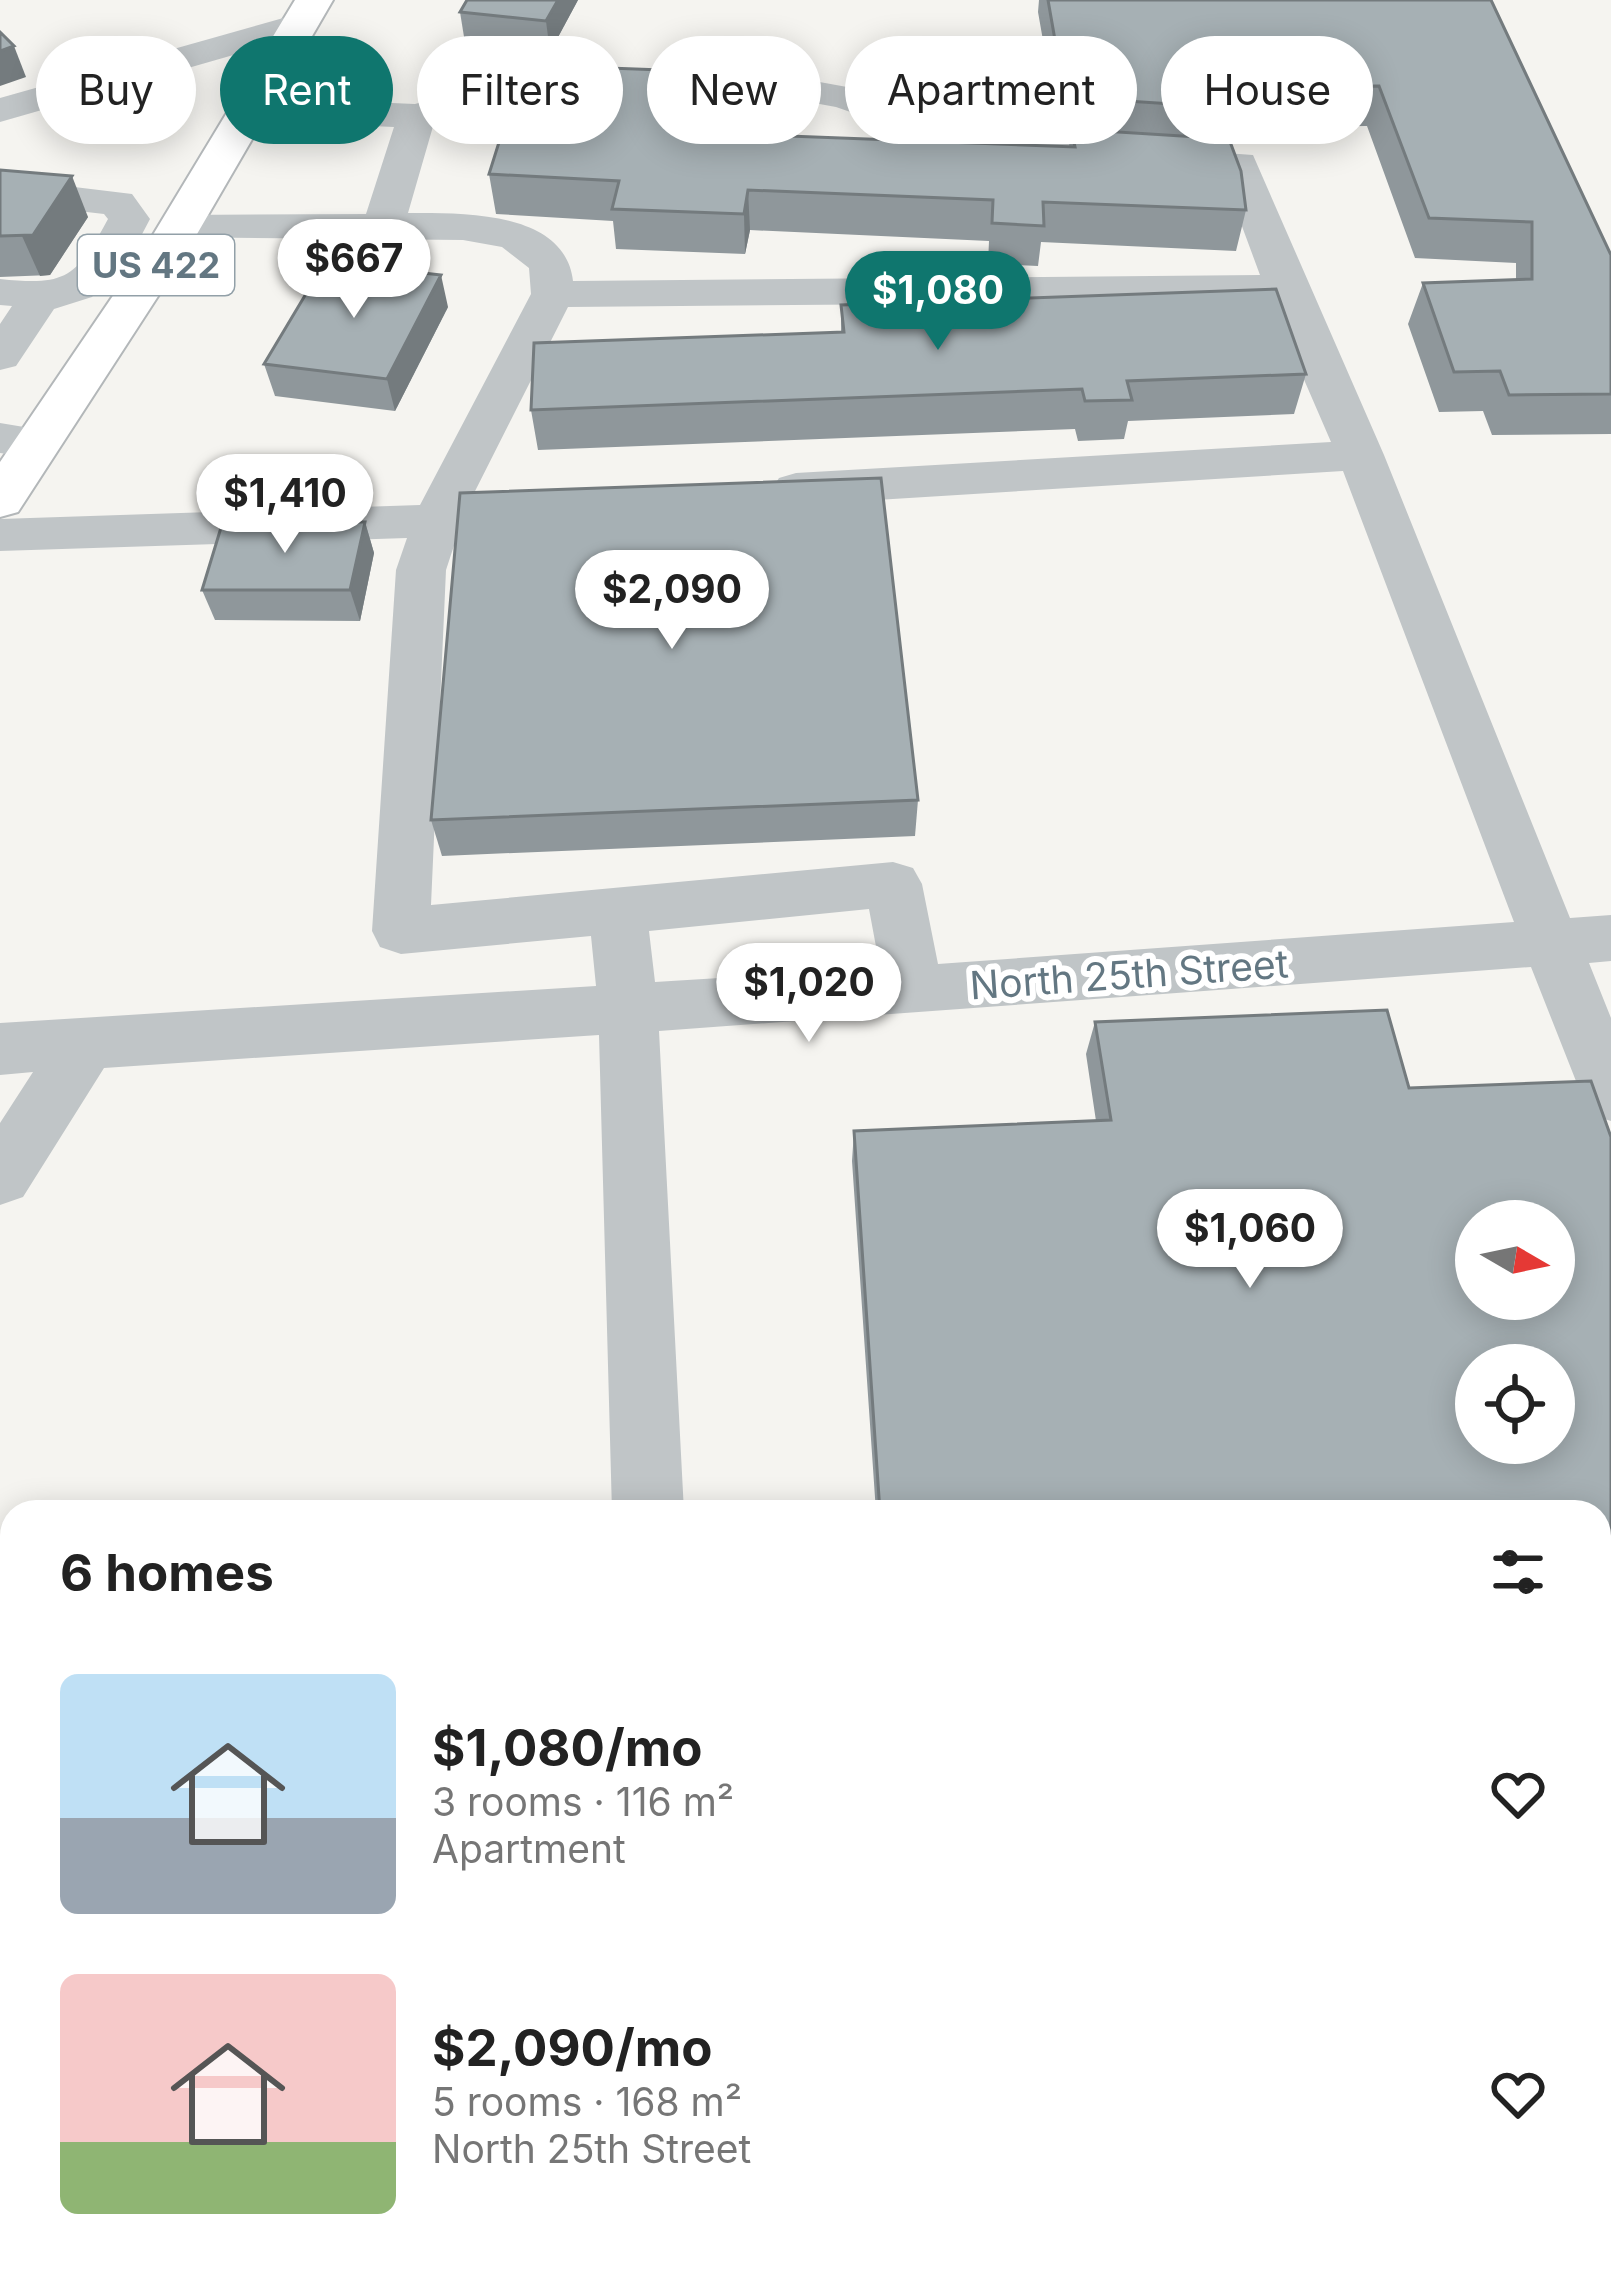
<!DOCTYPE html>
<html lang="en">
<head>
<meta charset="utf-8">
<style>
	:root { --surface:#fff; --page:#f2f2f2; --text:#222; --muted:#767676; --accent:#0f766e }
	body { margin:0; font-family:Inter,sans-serif; background:var(--page); color:var(--text); height:100vh; display:flex; flex-direction:column; font-size:45px; white-space:nowrap }
	* { box-sizing:border-box; margin:0 }
	p { font-size:39px; color:var(--muted) }
	.icon { flex:none; width:66px; height:66px; fill:none; stroke:currentColor; stroke-width:2; stroke-linecap:round; stroke-linejoin:round }
	.map { position:relative; flex:1; overflow:hidden }
	.panel { position:absolute; left:0px; top:1500px; width:1611px; height:771px; display:flex; flex-direction:column; background:var(--surface); border-radius:36px 36px 0 0; box-shadow:0 6px 30px #0003 }
	.panel>* { flex:none }
	.banner { position:absolute; left:36px; top:36px; width:1539px; height:108px; display:flex; gap:24px }
	.needle { width:78px; rotate:99deg }
	.controls { position:absolute; left:1455px; top:1200px; display:grid; gap:24px }
	.controls a { display:grid; place-items:center; width:120px; height:120px; border-radius:50%; background:var(--surface); box-shadow:0 6px 30px #0003; font-size:60px }
	.price { position:absolute; translate:-50% -102px; padding:0 27px; border-radius:42px; background:#fff; color:#222; font-size:39px; line-height:78px; filter:drop-shadow(0 3px 6px #0008) }
	.price::after { content:''; position:absolute; left:50%; top:72px; width:36px; height:27px; margin-left:-18px; background:inherit; clip-path:polygon(0 0,100% 0,50% 100%) }
	.price.current { background:var(--accent); color:#fff }
	ul { padding:0; list-style:none }
	li { display:flex; align-items:center; gap:36px; height:300px; padding:0 60px }
	li span { display:grid; place-items:center; flex:none; width:336px; height:240px; border-radius:18px; color:#555 }
	li>.icon { margin-inline-start:auto }
	span .icon { width:144px; height:144px; fill:#fffc; stroke-width:1 }
	li b { font-size:51px }
	h2 { display:flex; justify-content:space-between; align-items:center; height:144px; padding:0 60px; font-size:51px }
	.pill { padding:0 42px; border-radius:54px; background:var(--surface); box-shadow:0 6px 30px #0003; font-size:42px; line-height:108px }
	.pill.current { background:var(--accent); color:#fff }
	.map>svg:first-child { display:block }
	.lines { fill:none; stroke-linecap:round; stroke-linejoin:round }
	.highway-casing { stroke:#b3b7b9; stroke-width:4 }
	.minor { fill:#c0c5c7; fill-rule:evenodd }
	.highway { fill:#fff; fill-rule:evenodd }
	.wall { fill:#8f979b }
	.shaded-wall { fill:#747b7e }
	.building { fill:#a6b0b4; stroke:#747b7e; stroke-width:3; fill-rule:evenodd }
	.labels { text-anchor:middle; dominant-baseline:central; stroke-width:12; stroke-linejoin:round; paint-order:stroke }
	.shield { fill:#fff; stroke:#92a0a8; stroke-width:3 }
	.shield-label { font-size:36px; font-weight:bold; fill:#637782 }
	.street-label { font-size:39px; fill:#637782; stroke:#fff }
</style>
</head>
<body>
<div class="map">
<svg width="1611" height="2270" viewBox="0 0 1611 2270">
	<rect width="100%" height="100%" fill="#f5f4f0"/>
	<g class="lines">
		<defs>
			<polygon id="highway" points="295,0 333,0 186,253 18,512 0,517 0,462 142,253"/>
		</defs>
		<!-- highway casing -->
		<use href="#highway" class="highway-casing"/>
		<!-- minor -->
		<g class="minor">
			<polygon points="301,13 314,16 319,24 314,32 0,122 0,98"/>
			<path d="M759 71 858 89 977 130 1017 138 1253 155 1384 455 1570 918 1611 915V961L1589 963 1611 1018V1121L1589 1114 1531 967 659 1031 684 1512H612L599 1035 104 1068 23 1197 0 1205V1123L33 1072 0 1075V1023L596 986 591 936 401 954 380 947 372 931 396 570 407 538 0 551V519L420 505 531 294 529 268 502 247 463 240 164 237 158 228 164 219 179 215 366 214 394 127 252 121 238 117 233 109 238 101 252 97 415 104 476 87 562 77ZM759 93 836 107 954 148 1017 162 1223 175 1260 275 573 281C565 210 460 213 408 213L434 123C539 93 651 97 759 93ZM1270 301 1331 442 796 473 779 478 772 489 779 500 796 505 1343 471 1514 922 938 964 922 884 913 868 893 862 431 905 446 570 466 509 568 307ZM869 909 880 968 655 982 649 931Z"/>
			<path d="M0 178 132 194 150 219 140 238 179 244 185 253 179 262 124 263 92 297 54 309 16 366 0 370V324L12 306 0 305V279C66 286 76 278 108 219L104 214 0 202Z"/>
			<polygon points="0,423 54,432 60,443 54,454 37,458 0,453"/>
			<polygon points="1611,1781 1611,1861 1599,1862 1599,1782"/>
			<polygon points="0,1871 12,1876 12,1958 0,1953"/>
			<polygon points="12,1962 12,2063 0,2068 0,1967"/>
		</g>
		<!-- highway -->
		<use href="#highway" class="highway"/>
	</g>
	<!-- wall -->
	<g class="wall">
		<polygon points="467,0 578,0 550,52 465,43 460,12"/>
		<polygon points="1039,0 1491,0 1611,255 1611,434 1492,435 1483,411 1439,412 1408,324 1423,283 1516,280 1516,263 1415,258 1367,126 1230,127 1227,139 1246,210 1236,251 1041,242 1038,266 988,264 989,241 750,230 745,254 616,249 613,221 496,214 489,174 771,114 767,135 1069,147 1070,137 1060,137 1038,12"/>
		<polygon points="0,170 88,217 50,275 0,277"/>
		<polygon points="841,305 1306,374 1294,414 1128,421 1124,439 1078,441 1075,429 538,450 531,410 841,332"/>
		<polygon points="448,307 395,411 275,396 264,364"/>
		<polygon points="365,522 374,553 360,621 215,620 202,590"/>
		<polygon points="918,800 915,836 442,856 431,820"/>
		<polygon points="1095,1022 1409,1088 1611,1137 1611,1775 1599,1775 1599,1512 876,1512 852,1161 854,1131 1096,1121 1086,1054"/>
	</g>
	<!-- shaded-wall -->
	<g class="shaded-wall">
		<polygon points="558,0 578,0 550,52 546,21"/>
		<polygon points="14,46 26,77 0,86 0,51"/>
		<polygon points="770,74 771,114 761,175 760,135"/>
		<polygon points="72,176 88,217 50,275 40,276 22,236"/>
		<polygon points="748,190 750,230 745,254 744,214"/>
		<polygon points="441,275 448,307 395,411 387,379"/>
		<polygon points="365,522 374,553 360,621 350,590"/>
	</g>
	<!-- building -->
	<g class="building">
		<polygon points="467,0 558,0 546,21 460,12"/>
		<polygon points="1048,0 1491,0 1611,255 1611,394 1509,395 1500,371 1454,372 1423,283 1532,279 1532,222 1429,218 1379,86 1231,87 1234,108 1065,97"/>
		<polygon points="0,32 14,46 0,51"/>
		<polygon points="554,66 770,74 760,135 1075,147 1071,129 1229,139 1241,171 1246,210 1043,202 1044,226 992,223 993,200 748,190 744,214 612,209 619,181 489,174 522,69"/>
		<polygon points="0,170 72,176 33,235 0,236"/>
		<polygon points="325,262 441,275 387,379 264,364"/>
		<polygon points="1276,289 1306,374 1127,381 1132,400 1085,401 1082,389 531,410 534,343 844,332 841,305"/>
		<polygon points="881,478 918,800 431,820 460,493"/>
		<polygon points="223,521 365,522 350,590 202,590"/>
		<path d="M1387 1010 1409 1088 1591 1081 1611 1137V1765L1599 1766V1512H880L854 1131 1111 1120 1095 1022ZM1476 1221H1554V1299H1476ZM1476 1365H1554V1443H1476Z"/>
	</g>
	<g class="labels">
		<!-- shield labels -->
		<rect class="shield" x="78" y="235" width="156" height="60" rx="9"/>
		<g class="shield-label">
			<text x="156" y="265">US 422</text>
		</g>
		<!-- street labels -->
		<g class="street-label">
			<text transform="translate(1129 974) rotate(-4)">North 25th Street</text>
		</g>
	</g>
</svg>
<div class="controls">
<a><svg class="needle" viewBox="-14 -14 28 28"><path d="M0-13l5 13h-10z" fill="#e53935"/><path d="M0 13l5-13h-10z" fill="#767676"/></svg></a>
<a><svg class="icon" aria-label="locate" viewBox="0 0 24 24"><circle cx="12" cy="12" r="6"/><path d="M12 2v4M12 18v4M2 12h4M18 12h4"/></svg></a>
</div>
<b class="price" style="left:354px;top:321px">$667</b>
<b class="price current" style="left:938px;top:353px">$1,080</b>
<b class="price" style="left:285px;top:556px">$1,410</b>
<b class="price" style="left:672px;top:652px">$2,090</b>
<b class="price" style="left:809px;top:1045px">$1,020</b>
<b class="price" style="left:1250px;top:1291px">$1,060</b>
<div class="banner">
<a class="pill">Buy</a>
<a class="pill current">Rent</a>
<a class="pill">Filters</a>
<a class="pill">New</a>
<a class="pill">Apartment</a>
<a class="pill">House</a>
</div>
<section class="panel">
<h2>6 homes<svg class="icon" aria-label="filters" viewBox="0 0 24 24"><path d="M4 7h16M4 17h16"/><circle cx="9" cy="7" r="2"/><circle cx="15" cy="17" r="2"/></svg></h2>
<ul>
<li><span style="background:linear-gradient(#bfe0f5 60%,#9aa5b1 0)"><svg class="icon" aria-label="home" viewBox="0 0 24 24"><path d="M3 11l9-7 9 7M6 9v11h12V9"/></svg></span><div><b>$1,080/mo</b><p>3 rooms · 116 m²</p><p>Apartment</p></div><svg class="icon" aria-label="heart" viewBox="0 0 24 24"><path d="M12 20l-8-8c-3-5 5-10 8-4 3-6 11-1 8 4z"/></svg></li>
<li><span style="background:linear-gradient(#f6c9c9 70%,#8fb573 0)"><svg class="icon" aria-label="home" viewBox="0 0 24 24"><path d="M3 11l9-7 9 7M6 9v11h12V9"/></svg></span><div><b>$2,090/mo</b><p>5 rooms · 168 m²</p><p>North 25th Street</p></div><svg class="icon" aria-label="heart" viewBox="0 0 24 24"><path d="M12 20l-8-8c-3-5 5-10 8-4 3-6 11-1 8 4z"/></svg></li>
</ul>
</section>
</div>
</body>
</html>
